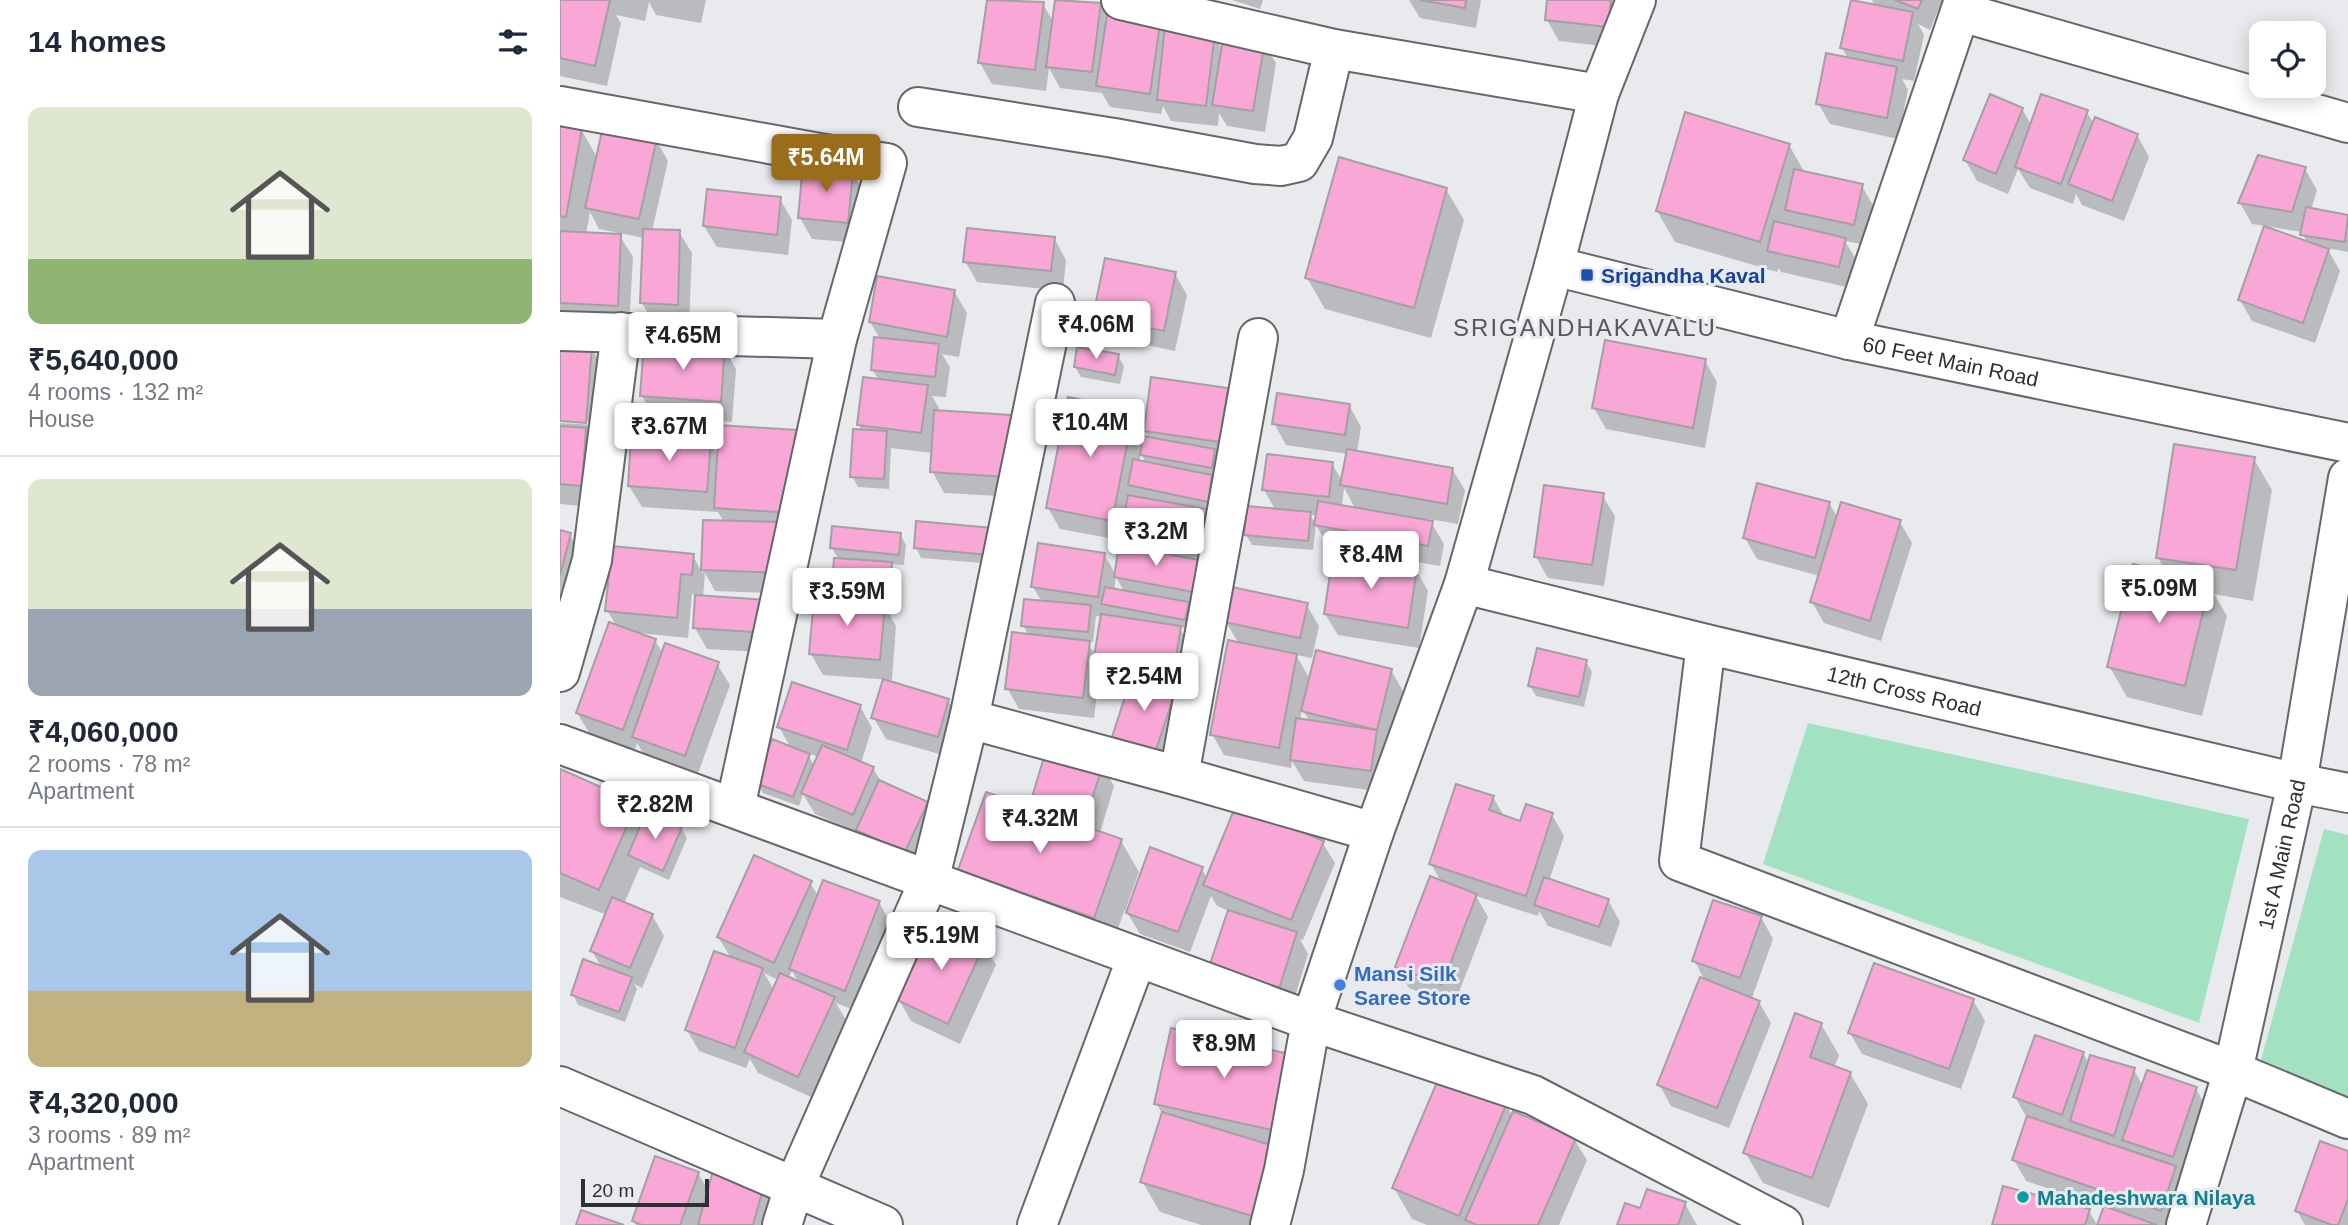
<!DOCTYPE html>
<html lang="en">
<head>
<meta charset="utf-8">
<style>
	:root { --surface:#fff; --page:#f2f2f3; --text:#1f2937; --muted:#747a83; --line:#e0e1e3; --accent:#9a6d1d }
	body { margin:0; font-family:Arial,sans-serif; background:var(--page); color:var(--text); height:100vh; display:flex; flex-direction:column; font-size:26px; white-space:nowrap }
	* { box-sizing:border-box; margin:0 }
	p { font-size:23px; color:var(--muted) }
	.icon { flex:none; width:38px; height:38px; fill:none; stroke:currentColor; stroke-width:2; stroke-linecap:round; stroke-linejoin:round }
	.map { position:relative; flex:1; overflow:hidden }
	.details { display:flex; flex-direction:column; background:var(--surface); width:560px }
	.details>* { flex:none }
	.buttons { position:absolute; left:1689px; top:21px; display:grid; gap:14px }
	.buttons a { display:grid; place-items:center; width:77px; height:77px; border-radius:14px; background:var(--surface); box-shadow:0 4px 18px #0003; font-size:35px }
	.scale { position:absolute; left:21px; bottom:18px; width:128px; box-sizing:border-box; padding-left:7px; border:4px solid #2e2f30; border-top:0; font-size:19px; line-height:24px; white-space:nowrap; color:#2e2f30; -webkit-text-stroke:5px #e9eaee; paint-order:stroke }
	.price { position:absolute; translate:-50% -60px; padding:0 16px; border-radius:7px; background:#fff; color:#222; font-size:23px; line-height:46px; filter:drop-shadow(0 2px 4px #0008) }
	.price::after { content:''; position:absolute; left:50%; top:42px; width:21px; height:16px; margin-left:-10px; background:inherit; clip-path:polygon(0 0,100% 0,50% 100%) }
	.price.on { background:var(--accent); color:#fff }
	ul { padding:0; list-style:none }
	li { display:grid; align-content:center; gap:14px; height:371px; padding:0 28px }
	li+li { border-top:2px solid var(--line) }
	li span { display:grid; place-items:center; height:217px; border-radius:14px; color:#555 }
	li>.icon { margin-inline-start:auto }
	span .icon { width:126px; height:126px; fill:#fffc; stroke-width:1 }
	li b { font-size:30px }
	h2 { display:flex; justify-content:space-between; align-items:center; height:84px; padding:0 28px; font-size:30px }
	main { display:flex; flex:1; min-height:0 }
	.map>svg:first-child { display:block }
	.green { fill:#a3e2c0 }
	.shadow { fill:#0003; fill-rule:evenodd }
	.building { fill:#f9a7d6; stroke:#a4a0a2; stroke-width:2 }
	.lines { fill:none; stroke-linecap:round; stroke-linejoin:round }
	.minor-casing { stroke:#65676a; stroke-width:42 }
	.minor { stroke:#fff; stroke-width:38 }
	.transit-dot { fill:#1a4fb4; stroke:#e9eaee; stroke-width:2.5 }
	.shop-dot { fill:#3f7fe0; stroke:#e9eaee; stroke-width:2.5 }
	.culture-dot { fill:#0f9aa8; stroke:#e9eaee; stroke-width:2.5 }
	.labels { text-anchor:middle; dominant-baseline:central; stroke-width:6; stroke-linejoin:round; paint-order:stroke }
	.transit-label { font-size:21px; font-weight:bold; fill:#164399; stroke:#e9eaee; text-anchor:start }
	.street-label { font-size:21px; fill:#2e2f30; stroke:#e9eaee }
	.shop-label { font-size:21px; font-weight:bold; fill:#366cbe; stroke:#e9eaee; text-anchor:start }
	.culture-label { font-size:21px; font-weight:bold; fill:#0d838f; stroke:#e9eaee; text-anchor:start }
	.quarter-label { font-size:24px; letter-spacing:2px; fill:#56575a; stroke:#e9eaee }
</style>
</head>
<body>
<main>
<section class="details">
<h2>14 homes<svg class="icon" aria-label="filters" viewBox="0 0 24 24"><path d="M4 7h16M4 17h16"/><circle cx="9" cy="7" r="2"/><circle cx="15" cy="17" r="2"/></svg></h2>
<ul>
<li><span style="background:linear-gradient(#dfe7d0 70%,#8fb573 0)"><svg class="icon" aria-label="home" viewBox="0 0 24 24"><path d="M3 11l9-7 9 7M6 9v11h12V9"/></svg></span><div><b>₹5,640,000</b><p>4 rooms · 132 m²</p><p>House</p></div></li>
<li><span style="background:linear-gradient(#dfe7d0 60%,#9aa5b1 0)"><svg class="icon" aria-label="home" viewBox="0 0 24 24"><path d="M3 11l9-7 9 7M6 9v11h12V9"/></svg></span><div><b>₹4,060,000</b><p>2 rooms · 78 m²</p><p>Apartment</p></div></li>
<li><span style="background:linear-gradient(#a9c7e8 65%,#c2b280 0)"><svg class="icon" aria-label="home" viewBox="0 0 24 24"><path d="M3 11l9-7 9 7M6 9v11h12V9"/></svg></span><div><b>₹4,320,000</b><p>3 rooms · 89 m²</p><p>Apartment</p></div></li>
</ul>
</section>
<div class="map">
<svg width="1788" height="1225" viewBox="0 0 1788 1225">
	<rect width="100%" height="100%" fill="#e9eaee"/>
	<!-- green -->
	<g class="green">
		<polygon points="1248,723 1689,819 1639,1023 1203,864"/>
		<polygon points="1764,829 1788,835 1788,1097 1701,1060"/>
	</g>
	<!-- shadow -->
	<g class="shadow">
		<polygon points="0,0 146,0 141,23 96,15 89,2 85,21 56,15 61,23 47,86 0,76"/>
		<polygon points="429,0 451,0 483,4 494,23 497,0 540,5 549,19 653,34 663,50 703,42 716,63 705,132 667,126 659,113 658,126 611,121 603,106 601,114 550,107 542,93 500,88 489,68 486,91 432,84 420,63"/>
		<polygon points="672,0 703,0 700,9"/>
		<polygon points="849,0 921,0 916,28 860,18"/>
		<polygon points="989,0 1065,0 1059,48 999,41 987,20"/>
		<polygon points="1312,0 1382,0 1370,30 1358,24 1364,35 1354,81 1342,79 1348,90 1338,139 1270,124 1258,103 1289,60 1282,48 1315,7"/>
		<polygon points="1462,109 1472,126 1526,111 1534,124 1577,135 1589,157 1564,221 1522,205 1516,194 1513,204 1470,188 1458,169 1448,194 1417,181 1405,160"/>
		<polygon points="0,126 21,129 38,159 96,140 108,161 92,231 119,232 132,253 129,325 94,324 82,303 84,238 39,229 30,212 26,234 60,236 73,257 69,327 0,314"/>
		<polygon points="1229,145 1245,173 1302,186 1314,207 1306,245 1285,241 1297,261 1291,288 1221,272 1219,268 1217,272 1115,242 1097,211"/>
		<polygon points="1699,157 1745,169 1757,190 1751,210 1788,216 1788,252 1767,248 1780,271 1755,343 1692,321 1680,300 1747,243 1742,232 1692,224 1680,203"/>
		<polygon points="292,172 304,193 299,243 252,239 240,218"/>
		<polygon points="886,189 904,220 871,338 765,309 747,278"/>
		<polygon points="220,199 232,220 228,255 157,247 144,226"/>
		<polygon points="494,238 506,260 503,291 417,282 405,261"/>
		<polygon points="615,274 627,295 615,351 547,337 535,316"/>
		<polygon points="394,291 407,313 399,357 382,354 390,367 386,397 372,396 379,408 378,412 450,417 462,438 457,497 384,493 372,471 373,453 331,448 329,489 298,487 292,476 302,431 299,425 319,381 313,370 321,340 310,322"/>
		<polygon points="31,347 49,378 33,507 0,504 0,423 35,425 35,422 0,419"/>
		<polygon points="164,348 176,369 172,422 94,417 82,396"/>
		<polygon points="558,356 564,366 560,384 521,377 515,367"/>
		<polygon points="1145,361 1157,382 1145,448 1046,429 1034,408"/>
		<path d="M593 379 667 390 680 411 657 477 651 476 664 498 631 629 619 627 632 649 607 770 566 758 554 737 570 687 547 684 540 671 534 718 459 709 447 688 469 636 463 625 482 602 473 587 544 554 556 575 569 548 565 541 500 529 488 508 573 412 585 433 584 438 591 440 585 432ZM581 454 587 464 579 462ZM556 577 565 593 554 591ZM536 616 542 617 536 656 527 641 533 642Z"/>
		<path d="M789 405 801 427 797 452 892 469 905 490 898 524 869 519 884 544 880 566 768 546 756 525 753 550 692 545 686 535 716 511 704 490 772 464 783 482 788 454 726 445 714 423ZM784 488 788 495 796 510 782 507ZM750 515H757L756 524Z"/>
		<polygon points="236,432 248,453 234,594 155,591 145,573 143,597 208,602 219,653 147,649 135,628 137,595 132,594 128,638 79,633 95,640 103,654 157,664 170,685 137,776 86,758 77,743 75,750 30,734 17,713 57,627 47,610 133,556 143,574 145,522 164,522 158,512 82,507 69,486 150,442 159,457"/>
		<polygon points="1694,459 1712,490 1693,601 1654,594 1667,616 1642,716 1567,697 1549,666 1607,574 1598,557"/>
		<polygon points="1042,495 1055,516 1044,586 988,578 976,557"/>
		<polygon points="1269,503 1278,518 1340,522 1352,543 1321,641 1264,623 1252,602 1260,576 1197,559 1185,538"/>
		<polygon points="431,529 434,564 361,558 356,547"/>
		<polygon points="0,532 10,535 22,556 0,678"/>
		<polygon points="340,534 346,545 344,565 331,564 336,574 335,601 280,597 274,587 279,560 272,548"/>
		<polygon points="856,570 868,591 859,648 778,635 765,614"/>
		<path d="M746 604 759 626 752 658 736 655 751 681 831 670 843 691 828 752 822 792 744 781 732 761 731 768 664 755 652 734 679 644 666 622ZM742 709 750 722 740 721Z"/>
		<polygon points="324,605 336,626 332,680 263,675 251,654"/>
		<polygon points="1026,662 1032,672 1024,707 976,696 970,686"/>
		<polygon points="388,700 400,721 390,757 326,739 313,717"/>
		<path d="M300 706 312 728 301 763 313 768 322 783 366 803 379 824 357 872 310 851 300 833 255 814 243 794 239 806 203 793 197 783 231 748 219 727ZM247 753 259 757 255 766 252 762Z"/>
		<polygon points="542,765 554,786 540,833 561,841 579,872 566,908 569,909 642,869 647,878 762,842 775,863 743,940 740,939 748,954 730,1013 669,911 657,906 651,896 630,952 580,934 565,909 551,948 417,901 399,870 476,811 472,804"/>
		<polygon points="0,771 76,804 85,819 121,828 127,838 109,880 80,867 64,904 92,915 104,936 82,988 74,984 77,989 65,1022 18,1005 13,994 42,968 32,951 47,915 0,897"/>
		<polygon points="933,797 945,818 961,823 992,815 1004,836 989,881 1048,900 1060,922 1051,947 988,926 979,911 978,916 916,896 928,917 894,1005 849,988 837,967 882,883 871,864"/>
		<path d="M250 883 259 897 319 902 331 924 297 1011 276 1003 286 1020 251 1097 198 1073 190 1059 186 1068 139 1051 127 1030 171 958 158 937ZM232 971 239 983 228 979ZM204 973 218 980 214 990Z"/>
		<polygon points="1201,917 1213,939 1192,998 1199,1002 1211,1023 1169,1128 1111,1106 1099,1084 1145,981 1134,960"/>
		<polygon points="424,944 436,965 400,1044 351,1021 339,1000"/>
		<polygon points="1413,1000 1425,1021 1401,1089 1302,1054 1290,1033"/>
		<polygon points="1261,1024 1279,1055 1274,1068 1290,1073 1308,1104 1269,1208 1203,1183 1185,1152"/>
		<polygon points="1523,1053 1529,1064 1574,1070 1583,1086 1636,1089 1648,1110 1625,1178 1619,1176 1627,1189 1614,1225 1539,1225 1545,1208 1466,1181 1454,1160 1467,1118 1455,1097"/>
		<polygon points="733,1057 716,1225 641,1225 600,1212 582,1181 603,1115 596,1103"/>
		<polygon points="946,1104 952,1116 1014,1139 1027,1160 999,1225 867,1225 852,1219 834,1188"/>
		<polygon points="1761,1143 1788,1153 1788,1225 1745,1225 1737,1211"/>
		<polygon points="138,1173 149,1192 203,1187 215,1208 211,1225 76,1225 74,1221"/>
		<polygon points="1125,1204 1137,1225 1059,1225 1081,1211"/>
		<polygon points="1529,1211 1537,1225 1434,1225"/>
	</g>
	<!-- building -->
	<g class="building">
		<polygon points="0,0 50,0 35,66 0,58"/>
		<polygon points="427,0 484,2 475,70 418,63"/>
		<polygon points="495,0 541,3 532,72 486,67"/>
		<polygon points="860,0 906,0 905,8"/>
		<polygon points="987,0 1051,0 1048,27 985,20"/>
		<polygon points="1291,0 1353,12 1343,61 1280,48"/>
		<polygon points="1335,0 1362,0 1358,9"/>
		<polygon points="548,9 601,17 590,94 536,86"/>
		<polygon points="605,26 655,32 646,106 597,100"/>
		<polygon points="664,34 705,41 693,111 652,105"/>
		<polygon points="1266,53 1337,67 1327,118 1256,104"/>
		<polygon points="1430,94 1463,108 1436,174 1403,160"/>
		<polygon points="1481,94 1528,110 1501,184 1455,167"/>
		<polygon points="1125,112 1230,144 1200,242 1096,211"/>
		<polygon points="1535,117 1578,134 1552,201 1508,184"/>
		<polygon points="0,124 22,128 6,217 0,216"/>
		<polygon points="43,126 97,138 79,219 25,208"/>
		<polygon points="1698,155 1746,167 1732,212 1678,203"/>
		<polygon points="779,157 887,188 854,308 745,278"/>
		<polygon points="243,165 293,170 288,223 238,218"/>
		<polygon points="1234,169 1303,184 1294,225 1225,210"/>
		<polygon points="147,189 221,197 217,235 143,226"/>
		<polygon points="1746,207 1788,215 1785,242 1740,235"/>
		<polygon points="1214,221 1286,238 1279,267 1207,251"/>
		<polygon points="1704,226 1769,249 1743,323 1678,300"/>
		<polygon points="407,228 495,237 491,271 403,262"/>
		<polygon points="83,229 120,230 118,305 80,303"/>
		<polygon points="0,231 61,234 58,306 0,303"/>
		<polygon points="545,258 616,272 604,331 533,316"/>
		<polygon points="317,276 395,290 387,337 309,322"/>
		<polygon points="314,337 379,344 375,377 311,370"/>
		<polygon points="1045,340 1146,359 1133,428 1032,408"/>
		<polygon points="84,341 165,347 161,402 80,396"/>
		<polygon points="0,342 32,345 26,423 0,421"/>
		<polygon points="517,347 559,354 555,375 514,367"/>
		<polygon points="303,377 368,385 361,433 297,425"/>
		<polygon points="591,377 668,388 660,442 584,431"/>
		<polygon points="717,393 790,404 785,435 712,424"/>
		<polygon points="508,397 574,410 552,521 486,508"/>
		<polygon points="374,410 451,415 446,477 370,472"/>
		<polygon points="159,425 237,430 232,513 154,508"/>
		<polygon points="0,426 26,428 22,486 0,484"/>
		<polygon points="293,429 327,431 324,479 290,477"/>
		<polygon points="71,435 151,440 147,492 68,486"/>
		<polygon points="583,436 655,449 652,468 580,455"/>
		<polygon points="1614,444 1695,457 1676,570 1596,558"/>
		<polygon points="787,449 893,468 887,504 780,485"/>
		<polygon points="707,454 773,462 769,497 702,490"/>
		<polygon points="573,459 652,475 648,502 568,485"/>
		<polygon points="1197,483 1270,502 1255,558 1183,538"/>
		<polygon points="984,485 1044,493 1032,565 974,557"/>
		<polygon points="568,495 646,509 639,551 560,537"/>
		<polygon points="758,501 873,521 868,546 754,525"/>
		<polygon points="1281,502 1341,520 1310,621 1250,602"/>
		<polygon points="687,506 751,512 748,541 684,535"/>
		<polygon points="143,520 225,522 223,573 141,570"/>
		<polygon points="356,521 432,528 429,555 354,548"/>
		<polygon points="272,526 341,533 339,555 270,548"/>
		<polygon points="0,530 11,533 0,575"/>
		<polygon points="478,543 545,553 538,597 471,587"/>
		<polygon points="559,545 639,560 633,592 554,577"/>
		<polygon points="52,546 134,554 132,575 121,574 117,618 45,611"/>
		<polygon points="773,555 857,568 848,628 764,614"/>
		<polygon points="274,558 332,562 330,591 272,587"/>
		<polygon points="1573,564 1650,583 1625,686 1547,667"/>
		<polygon points="545,587 629,602 625,620 541,604"/>
		<polygon points="672,587 748,603 740,638 664,622"/>
		<polygon points="135,595 209,600 207,633 133,628"/>
		<polygon points="254,597 325,603 320,660 249,654"/>
		<polygon points="464,599 531,605 528,632 461,626"/>
		<polygon points="541,614 621,626 613,675 533,663"/>
		<polygon points="49,622 96,639 63,730 16,713"/>
		<polygon points="452,632 530,641 523,698 445,689"/>
		<polygon points="668,640 737,654 719,748 650,735"/>
		<polygon points="105,643 159,662 125,756 72,737"/>
		<polygon points="977,648 1027,660 1019,697 968,686"/>
		<polygon points="756,650 832,669 817,730 741,711"/>
		<polygon points="572,675 616,689 596,750 552,737"/>
		<polygon points="323,679 389,699 378,737 311,718"/>
		<polygon points="232,682 301,705 287,750 217,727"/>
		<polygon points="736,718 817,730 811,771 730,760"/>
		<polygon points="212,739 250,754 233,797 195,783"/>
		<polygon points="262,745 314,767 293,815 241,793"/>
		<polygon points="487,747 543,764 525,821 470,804"/>
		<polygon points="0,769 77,803 39,890 0,873"/>
		<polygon points="319,780 368,802 345,852 296,830"/>
		<polygon points="896,784 934,796 929,810 960,821 966,804 993,813 966,896 869,864"/>
		<polygon points="426,792 562,839 534,918 398,870"/>
		<polygon points="676,805 764,841 731,920 643,885"/>
		<polygon points="86,812 122,827 103,871 68,855"/>
		<polygon points="590,847 643,867 618,932 566,913"/>
		<polygon points="194,855 252,881 214,963 157,937"/>
		<polygon points="870,876 917,894 882,985 835,967"/>
		<polygon points="984,877 1049,899 1039,927 974,905"/>
		<polygon points="263,880 320,901 285,991 229,969"/>
		<polygon points="52,897 93,914 70,968 30,951"/>
		<polygon points="1153,900 1202,916 1180,978 1132,961"/>
		<polygon points="668,910 737,932 718,992 648,970"/>
		<polygon points="375,920 425,943 388,1024 337,1000"/>
		<polygon points="154,951 203,968 175,1048 125,1030"/>
		<polygon points="23,959 72,977 59,1012 11,995"/>
		<polygon points="1314,963 1414,999 1389,1069 1288,1033"/>
		<polygon points="220,973 275,997 238,1077 184,1052"/>
		<polygon points="1140,977 1200,1001 1157,1108 1097,1085"/>
		<polygon points="1235,1013 1262,1023 1250,1057 1291,1072 1252,1178 1183,1153"/>
		<polygon points="611,1028 734,1055 717,1131 594,1104"/>
		<polygon points="1475,1035 1524,1052 1502,1115 1453,1097"/>
		<polygon points="1530,1055 1575,1068 1554,1136 1510,1121"/>
		<polygon points="1587,1070 1637,1087 1613,1157 1562,1140"/>
		<polygon points="880,1075 947,1103 899,1216 832,1188"/>
		<polygon points="953,1111 1016,1138 978,1225 917,1225 905,1220"/>
		<polygon points="602,1112 714,1146 692,1216 580,1182"/>
		<polygon points="1467,1116 1616,1166 1601,1211 1452,1160"/>
		<polygon points="1760,1141 1788,1151 1788,1199 1778,1225 1772,1225 1735,1211"/>
		<polygon points="95,1156 139,1172 120,1225 82,1225 72,1221"/>
		<polygon points="153,1171 204,1185 193,1225 138,1225"/>
		<polygon points="1443,1186 1530,1209 1525,1225 1432,1225"/>
		<polygon points="1087,1189 1126,1202 1118,1225 1057,1225 1065,1203 1080,1208"/>
		<polygon points="1544,1206 1597,1225 1537,1225"/>
		<polygon points="21,1210 64,1225 16,1225"/>
	</g>
	<g class="lines">
		<defs>
			<g id="minor">
				<polyline points="561,0 774,49 1039,94"/>
				<polyline points="1401,12 1788,123"/>
				<polyline points="0,106 259,153 327,163 277,339 175,808"/>
				<polyline points="358,107 554,138 695,164 721,166 739,162 753,138 774,49"/>
				<path id="s1" d="M994 266 1289 340 1788 443"/>
				<polyline points="0,331 277,339"/>
				<polyline points="1289,340 1404,0"/>
				<path id="s2" d="M904 584 1146 644 1737 783 1788 793"/>
				<polyline points="1146,644 1119,861 1673,1071 1788,1119"/>
				<polyline points="0,672 32,560 61,332"/>
				<polyline points="409,719 619,776 814,832"/>
				<polyline points="0,744 751,1021 973,1095 1223,1225"/>
				<polyline points="619,776 698,338"/>
				<polyline points="0,1086 323,1225"/>
				<polyline points="222,1225 234,1187 369,881 409,719 495,303"/>
				<polyline points="477,1225 577,957"/>
				<polyline points="710,1225 724,1170 751,1021 814,832 904,584 994,266 1039,94 1076,0"/>
				<path id="s3" d="M1626 1225 1673 1071 1737 783 1788 478"/>
			</g>
		</defs>
		<!-- minor casing -->
		<use href="#minor" class="minor-casing"/>
		<!-- minor -->
		<use href="#minor" class="minor"/>
	</g>
	<!-- markers -->
	<rect class="transit-dot" x="1020" y="268" width="14" height="14" rx="3.5"/>
	<circle class="shop-dot" cx="780" cy="985" r="7"/>
	<circle class="culture-dot" cx="1463" cy="1197" r="7"/>
	<g class="labels">
		<!-- transit labels -->
		<g class="transit-label">
			<text x="1041" y="275">Srigandha Kaval</text>
		</g>
		<!-- street labels -->
		<g class="street-label">
			<text stroke="none"><textPath href="#s1" startOffset="408">60 Feet Main Road</textPath></text>
			<text stroke="none"><textPath href="#s2" startOffset="453">12th Cross Road</textPath></text>
			<text stroke="none"><textPath href="#s3" startOffset="383">1st A Main Road</textPath></text>
		</g>
		<!-- shop labels -->
		<g class="shop-label">
			<text x="794" y="973">Mansi Silk<tspan x="794" dy="24">Saree Store</tspan></text>
		</g>
		<!-- culture labels -->
		<g class="culture-label">
			<text x="1477" y="1197">Mahadeshwara Nilaya</text>
		</g>
		<!-- quarter labels -->
		<g class="quarter-label">
			<text x="1025" y="327">SRIGANDHAKAVALU</text>
		</g>
	</g>
</svg>
<div class="buttons">
<a><svg class="icon" aria-label="locate" viewBox="0 0 24 24"><circle cx="12" cy="12" r="6"/><path d="M12 2v4M12 18v4M2 12h4M18 12h4"/></svg></a>
</div>
<div class="scale">20 m</div>
<b class="price on" style="left:266px;top:194px">₹5.64M</b>
<b class="price" style="left:536px;top:361px">₹4.06M</b>
<b class="price" style="left:123px;top:372px">₹4.65M</b>
<b class="price" style="left:530px;top:459px">₹10.4M</b>
<b class="price" style="left:109px;top:463px">₹3.67M</b>
<b class="price" style="left:596px;top:568px">₹3.2M</b>
<b class="price" style="left:811px;top:591px">₹8.4M</b>
<b class="price" style="left:1599px;top:625px">₹5.09M</b>
<b class="price" style="left:287px;top:628px">₹3.59M</b>
<b class="price" style="left:584px;top:713px">₹2.54M</b>
<b class="price" style="left:95px;top:841px">₹2.82M</b>
<b class="price" style="left:480px;top:855px">₹4.32M</b>
<b class="price" style="left:381px;top:972px">₹5.19M</b>
<b class="price" style="left:664px;top:1080px">₹8.9M</b>
</div>
</main>
</body>
</html>
